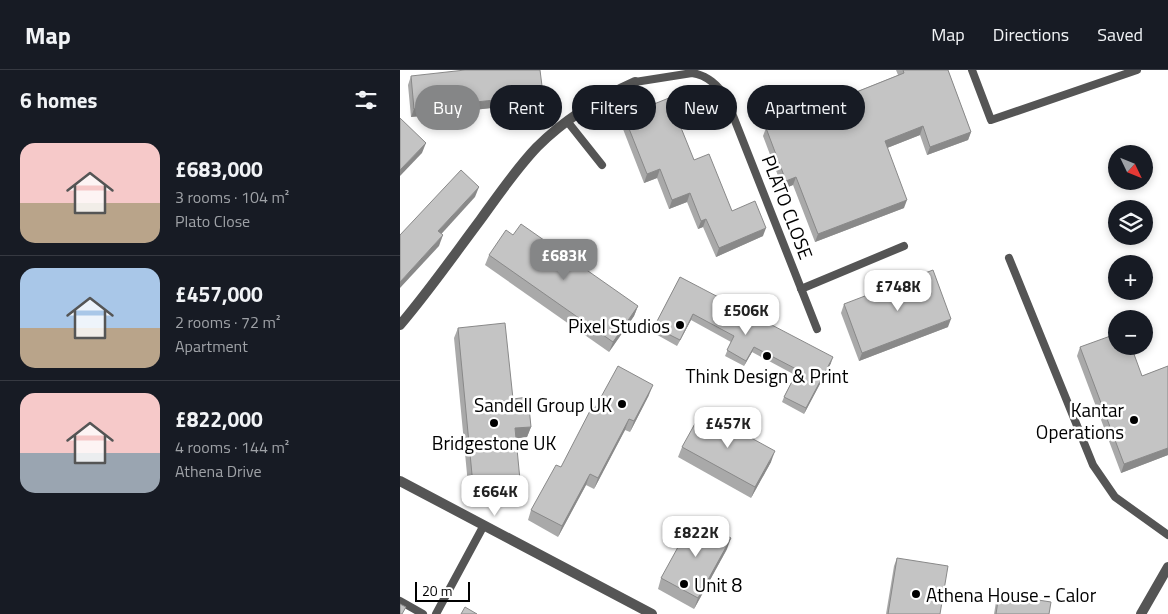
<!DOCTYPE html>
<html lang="en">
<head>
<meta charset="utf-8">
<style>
	:root { --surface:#171b24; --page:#242831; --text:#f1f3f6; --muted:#9ea1a6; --line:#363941; --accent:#858687 }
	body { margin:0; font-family:"Titillium Web",sans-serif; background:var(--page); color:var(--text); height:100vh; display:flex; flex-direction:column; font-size:19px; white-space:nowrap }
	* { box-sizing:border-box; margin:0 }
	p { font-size:16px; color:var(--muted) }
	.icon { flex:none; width:28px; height:28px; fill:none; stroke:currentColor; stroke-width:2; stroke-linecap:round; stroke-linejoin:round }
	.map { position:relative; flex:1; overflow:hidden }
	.panel { display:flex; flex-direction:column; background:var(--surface); width:400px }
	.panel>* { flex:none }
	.top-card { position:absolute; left:15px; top:15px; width:475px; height:45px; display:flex; gap:10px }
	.needle { width:32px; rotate:133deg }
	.controls { position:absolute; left:708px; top:75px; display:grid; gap:10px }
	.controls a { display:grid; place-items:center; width:45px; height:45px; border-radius:50%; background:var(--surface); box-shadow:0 2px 8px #0003; font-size:25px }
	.scale { position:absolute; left:15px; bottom:12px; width:55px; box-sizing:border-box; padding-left:5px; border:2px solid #000; border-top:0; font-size:14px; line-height:18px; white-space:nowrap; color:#000; -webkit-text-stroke:4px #fff; paint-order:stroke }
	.price { position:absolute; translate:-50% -42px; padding:0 11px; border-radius:10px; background:#fff; color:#222; font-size:16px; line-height:32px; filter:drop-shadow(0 1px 2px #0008) }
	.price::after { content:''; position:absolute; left:50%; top:30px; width:15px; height:11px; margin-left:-8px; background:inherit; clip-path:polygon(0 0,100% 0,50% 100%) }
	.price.current { background:var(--accent); color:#fff }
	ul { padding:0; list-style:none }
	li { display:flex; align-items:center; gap:15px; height:125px; padding:0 20px }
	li+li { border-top:1px solid var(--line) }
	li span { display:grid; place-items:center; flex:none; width:140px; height:100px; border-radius:15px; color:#555 }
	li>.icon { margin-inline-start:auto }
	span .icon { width:60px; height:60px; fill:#fffc; stroke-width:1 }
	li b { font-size:21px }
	h2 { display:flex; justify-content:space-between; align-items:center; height:60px; padding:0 20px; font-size:21px }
	.tag { padding:0 18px; border-radius:22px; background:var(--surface); box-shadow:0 2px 8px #0003; font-size:18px; line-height:45px }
	.tag.current { background:var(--accent); color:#fff }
	header { display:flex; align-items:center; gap:30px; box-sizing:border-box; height:70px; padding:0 25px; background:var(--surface); border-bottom:1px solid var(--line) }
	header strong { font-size:24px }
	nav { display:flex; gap:28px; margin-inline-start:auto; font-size:18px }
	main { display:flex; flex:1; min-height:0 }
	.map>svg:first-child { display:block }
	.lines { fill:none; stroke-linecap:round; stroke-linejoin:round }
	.service { stroke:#555; stroke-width:8 }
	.minor { stroke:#555; stroke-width:10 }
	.wall { fill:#a9a9a9 }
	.shaded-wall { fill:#898989 }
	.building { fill:#c4c4c4; stroke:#898989 }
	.poi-dot { fill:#000; stroke:#fff; stroke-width:2 }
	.labels { text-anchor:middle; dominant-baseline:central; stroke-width:5; stroke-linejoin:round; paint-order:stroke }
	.street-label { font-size:19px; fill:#000; stroke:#fff }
	.poi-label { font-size:19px; fill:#000; stroke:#fff; text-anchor:end }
</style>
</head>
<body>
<header>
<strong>Map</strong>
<nav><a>Map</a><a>Directions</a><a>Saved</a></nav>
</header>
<main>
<section class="panel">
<h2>6 homes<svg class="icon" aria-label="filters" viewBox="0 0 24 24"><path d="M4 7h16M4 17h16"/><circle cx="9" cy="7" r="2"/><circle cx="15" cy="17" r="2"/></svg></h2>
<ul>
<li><span style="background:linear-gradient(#f6c9c9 60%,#b9a48a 0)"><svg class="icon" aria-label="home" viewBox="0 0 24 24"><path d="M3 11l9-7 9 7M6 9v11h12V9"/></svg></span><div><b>£683,000</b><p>3 rooms · 104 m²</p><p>Plato Close</p></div></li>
<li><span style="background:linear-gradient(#a9c7e8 60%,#b9a48a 0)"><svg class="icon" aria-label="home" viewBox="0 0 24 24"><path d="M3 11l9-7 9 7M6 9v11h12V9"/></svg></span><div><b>£457,000</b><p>2 rooms · 72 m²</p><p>Apartment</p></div></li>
<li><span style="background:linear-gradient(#f6c9c9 60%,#9aa5b1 0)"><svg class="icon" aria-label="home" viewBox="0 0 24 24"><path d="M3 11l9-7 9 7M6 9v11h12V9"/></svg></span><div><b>£822,000</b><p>4 rooms · 144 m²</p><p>Athena Drive</p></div></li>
</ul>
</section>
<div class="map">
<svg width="768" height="544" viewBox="0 0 768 544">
	<rect width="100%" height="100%" fill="#fff"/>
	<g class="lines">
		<!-- service -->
		<g class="service">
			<polyline points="572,0 591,50 737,0"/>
			<path d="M235 12 292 3C307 5 319 16 326 28L417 259"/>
			<polyline points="167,51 202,95"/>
			<polyline points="609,188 693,395 715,427 768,465"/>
			<polyline points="401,219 504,176"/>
			<polyline points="0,531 23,544"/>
			<polyline points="36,544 84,455"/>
		</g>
		<!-- minor -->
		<g class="minor">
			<path d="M0 255C29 221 54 185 81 149 99 124 116 99 137 77 165 49 199 28 235 12"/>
			<polyline points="0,411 252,544"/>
			<polyline points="741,544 768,497"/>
		</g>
	</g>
	<!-- wall -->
	<g class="wall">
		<polygon points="496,0 548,0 571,62 568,70 527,85 520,65 487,78 504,138 415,172 393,115 383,119 363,66 366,58 498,5"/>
		<polygon points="11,6 142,16 139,25 112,28 109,36 11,47 8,15"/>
		<polygon points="224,46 294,90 332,141 363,166 316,187 303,157 298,159 287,132 269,139 257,108 244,113 221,54"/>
		<polygon points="89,185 238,236 234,246 209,282 85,195"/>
		<polygon points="280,207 431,293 404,344 382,332 384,327 395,305 352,282 344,296 325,286 331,272 291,250 277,276 252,262 254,257"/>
		<polygon points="444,234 548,257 459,291 441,243"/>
		<polygon points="58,258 113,329 131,357 127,367 116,368 116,421 69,425 54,268"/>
		<polygon points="680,277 742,306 768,296 768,385 721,403 677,286"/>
		<polygon points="249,325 230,362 225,360 194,419 186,415 158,467 128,450 131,440 161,397"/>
		<polygon points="282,377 371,392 351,428 278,387"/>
		<polygon points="327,479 294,539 258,519 261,508"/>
		<polygon points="497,488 540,544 486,544 494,496"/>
		<polygon points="599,524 649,544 594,544 596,532"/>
	</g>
	<!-- shaded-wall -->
	<g class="shaded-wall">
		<polygon points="142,16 139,25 108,28 111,20"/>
		<polygon points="112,28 109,36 11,47 14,39"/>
		<polygon points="523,56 520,65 482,80 485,71"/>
		<polygon points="571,62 568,70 527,85 530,77"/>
		<polygon points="26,73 22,83 0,106 0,100"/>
		<polygon points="260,99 257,108 244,113 247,104"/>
		<polygon points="396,107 393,115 383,119 386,111"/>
		<polygon points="79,117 75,127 35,171 38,161"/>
		<polygon points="290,123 287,132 269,139 272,130"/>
		<polygon points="507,130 504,138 415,172 418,164"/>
		<polygon points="306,149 303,157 298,159 301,151"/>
		<polygon points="366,158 363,166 316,187 319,178"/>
		<polygon points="43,165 39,176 0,218 0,212"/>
		<polygon points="238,236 234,246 209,282 213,272"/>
		<polygon points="293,244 291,250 277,276"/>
		<polygon points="551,249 548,257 459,291 462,283"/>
		<polygon points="354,277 352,282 344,296 346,291"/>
		<polygon points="433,287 431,293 404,344 406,338"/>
		<polygon points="253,315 249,325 230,362 234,351"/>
		<polygon points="229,349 225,360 194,419 198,408"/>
		<polygon points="131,357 127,367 112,369 115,358"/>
		<polygon points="768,378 768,385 721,403 724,394"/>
		<polygon points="375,381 371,392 351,428 355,417"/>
		<polygon points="190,404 186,415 158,467 162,456"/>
		<polygon points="120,410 116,421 69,425 73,415"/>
		<polygon points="331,468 327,479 294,539 298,528"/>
	</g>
	<!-- building -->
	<g class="building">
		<polygon points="65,0 140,0 142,16 111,20 112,28 14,39 11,6"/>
		<polygon points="503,0 548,0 571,62 530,77 523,56 485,71 507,130 418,164 396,107 386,111 366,58 504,3"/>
		<polygon points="269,28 294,90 309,84 332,141 355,131 366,158 319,178 306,149 301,151 290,123 272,130 260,99 247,104 224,46"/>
		<polygon points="0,48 26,73 0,100"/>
		<polygon points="61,100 79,117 38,161 43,165 0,212 0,165"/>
		<polygon points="121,154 238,236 213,272 89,185 106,160 113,165"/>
		<polygon points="533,200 551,249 462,283 444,234"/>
		<polygon points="280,207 433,287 406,338 384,327 398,300 354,277 346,291 327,280 334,266 293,244 280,270 254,257"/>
		<polygon points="105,253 113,329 128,327 131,357 115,358 120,410 73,415 58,258"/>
		<polygon points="716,264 716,276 731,276 742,306 768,296 768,378 724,394 680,277"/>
		<polygon points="218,296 253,315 234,351 229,349 198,408 190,404 162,456 131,440 156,395 161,397 192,337 195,338"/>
		<polygon points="302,341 375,381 355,417 282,377"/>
		<polygon points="294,448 331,468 298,528 261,508"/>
		<polygon points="497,488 548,496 540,544 488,544"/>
		<polygon points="599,524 651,532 649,544 596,544"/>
		<polygon points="0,534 6,537 2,544 0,544"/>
		<polygon points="65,537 77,544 61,544"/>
	</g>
	<!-- markers -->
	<g class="poi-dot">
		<circle cx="280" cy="255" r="5"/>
		<circle cx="367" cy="286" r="5"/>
		<circle cx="222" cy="334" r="5"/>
		<circle cx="734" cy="350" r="5"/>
		<circle cx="94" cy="353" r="5"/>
		<circle cx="284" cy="514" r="5"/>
		<circle cx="516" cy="524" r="5"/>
	</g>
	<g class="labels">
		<!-- street labels -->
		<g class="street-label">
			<text transform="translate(388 137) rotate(69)">PLATO CLOSE</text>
		</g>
		<!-- poi labels -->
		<g class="poi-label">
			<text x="270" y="255">Pixel Studios</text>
			<text x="367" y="305" text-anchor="middle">Think Design &amp; Print</text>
			<text x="212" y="334">Sandell Group UK</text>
			<text x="724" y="339">Kantar<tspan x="724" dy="22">Operations</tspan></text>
			<text x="94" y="372" text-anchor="middle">Bridgestone UK</text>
			<text x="294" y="514" text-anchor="start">Unit 8</text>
			<text x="526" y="524" text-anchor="start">Athena House - Calor</text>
		</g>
	</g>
</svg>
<div class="controls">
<a><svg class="needle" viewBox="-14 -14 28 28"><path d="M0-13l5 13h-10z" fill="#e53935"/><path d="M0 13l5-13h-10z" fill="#9ea1a6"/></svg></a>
<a><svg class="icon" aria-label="layers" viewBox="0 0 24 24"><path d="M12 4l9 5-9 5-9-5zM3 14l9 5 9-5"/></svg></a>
<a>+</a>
<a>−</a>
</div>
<div class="scale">20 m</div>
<b class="price current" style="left:164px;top:211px">£683K</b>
<b class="price" style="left:498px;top:242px">£748K</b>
<b class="price" style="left:346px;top:266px">£506K</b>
<b class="price" style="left:328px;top:379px">£457K</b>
<b class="price" style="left:95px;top:447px">£664K</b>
<b class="price" style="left:296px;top:488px">£822K</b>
<div class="top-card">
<a class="tag current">Buy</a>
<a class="tag">Rent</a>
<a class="tag">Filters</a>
<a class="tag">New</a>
<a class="tag">Apartment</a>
</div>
</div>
</main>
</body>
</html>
